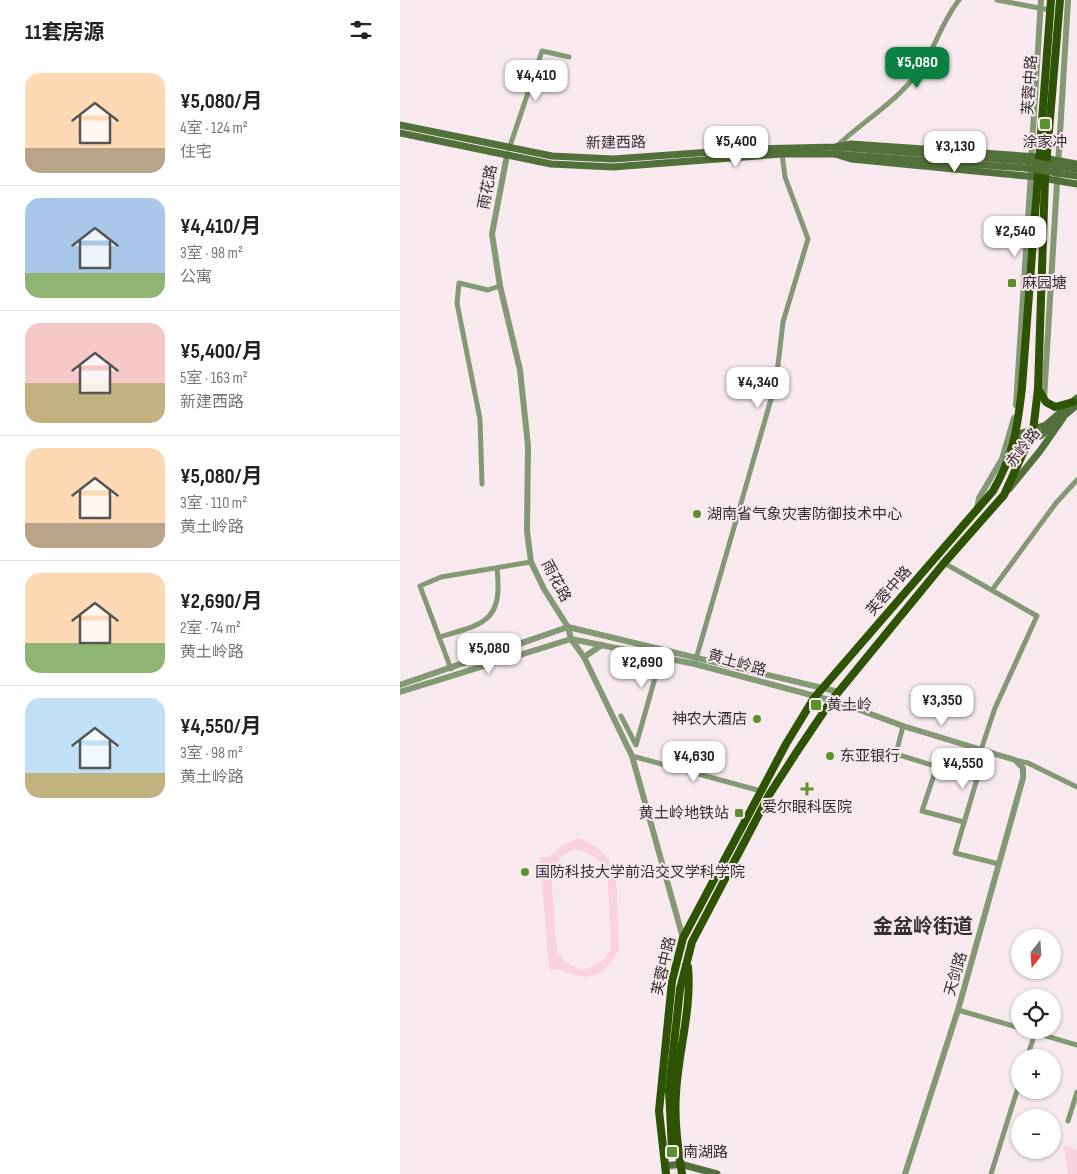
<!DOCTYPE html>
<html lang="zh">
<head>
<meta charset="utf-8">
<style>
	:root { --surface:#fff; --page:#f2f2f2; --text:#222; --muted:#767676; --line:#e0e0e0; --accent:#0b8043 }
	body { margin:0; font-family:"Sofia Sans Condensed","Noto Sans SC",sans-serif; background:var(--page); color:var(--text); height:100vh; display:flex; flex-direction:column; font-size:19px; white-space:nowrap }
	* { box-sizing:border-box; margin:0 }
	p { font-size:16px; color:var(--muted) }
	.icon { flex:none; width:28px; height:28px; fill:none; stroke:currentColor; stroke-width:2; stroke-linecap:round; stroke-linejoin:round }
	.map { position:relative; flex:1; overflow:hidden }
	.details { display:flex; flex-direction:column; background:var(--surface); width:400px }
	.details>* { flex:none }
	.needle { width:32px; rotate:197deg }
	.tools { position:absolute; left:611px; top:929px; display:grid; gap:10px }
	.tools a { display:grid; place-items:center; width:50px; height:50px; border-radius:50%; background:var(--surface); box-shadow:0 1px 4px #0004; font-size:25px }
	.price { position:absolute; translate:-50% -42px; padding:0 11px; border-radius:10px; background:#fff; color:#222; font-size:16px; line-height:32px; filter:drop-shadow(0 1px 2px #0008) }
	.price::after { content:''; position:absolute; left:50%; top:30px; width:15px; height:11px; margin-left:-8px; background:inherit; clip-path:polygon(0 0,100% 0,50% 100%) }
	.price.selected { background:var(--accent); color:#fff }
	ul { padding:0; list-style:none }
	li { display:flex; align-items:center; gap:15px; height:125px; padding:0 25px }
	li+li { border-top:1px solid var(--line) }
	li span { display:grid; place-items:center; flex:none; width:140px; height:100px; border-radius:15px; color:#555 }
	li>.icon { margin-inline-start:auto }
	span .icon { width:60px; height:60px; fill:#fffc; stroke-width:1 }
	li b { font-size:21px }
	h2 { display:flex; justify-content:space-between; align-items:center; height:60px; padding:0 25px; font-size:21px }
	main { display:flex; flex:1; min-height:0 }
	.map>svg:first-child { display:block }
	.green { fill:#fad2df; fill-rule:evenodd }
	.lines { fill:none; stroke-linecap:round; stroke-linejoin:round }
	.primary-tunnel { stroke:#d0c4c7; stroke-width:8; stroke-dasharray:8 4; stroke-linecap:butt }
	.minor { stroke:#839975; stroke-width:5 }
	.tertiary { stroke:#839975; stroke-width:6 }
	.secondary { stroke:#52703a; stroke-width:7 }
	.primary { stroke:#2e5304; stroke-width:8 }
	.secondary-bridge { stroke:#52703a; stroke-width:7 }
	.poi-dot { fill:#5b902a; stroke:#f7e9ed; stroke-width:2 }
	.labels { text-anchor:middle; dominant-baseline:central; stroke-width:4; stroke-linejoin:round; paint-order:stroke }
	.street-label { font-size:15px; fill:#352f31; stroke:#f7e9ed }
	.poi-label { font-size:15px; fill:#352f31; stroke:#f7e9ed; text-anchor:start }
	.district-label { font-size:20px; font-weight:bold; fill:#352f31; stroke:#f7e9ed }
</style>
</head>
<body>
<main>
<section class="details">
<h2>11套房源<svg class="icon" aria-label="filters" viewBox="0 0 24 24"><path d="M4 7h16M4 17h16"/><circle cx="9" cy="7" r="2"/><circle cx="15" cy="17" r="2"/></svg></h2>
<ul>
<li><span style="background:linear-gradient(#ffd9b3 75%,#b9a48a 0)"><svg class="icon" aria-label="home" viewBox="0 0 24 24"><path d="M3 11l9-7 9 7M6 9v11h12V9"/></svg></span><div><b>¥5,080/月</b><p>4室 · 124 m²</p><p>住宅</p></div></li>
<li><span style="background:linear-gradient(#a9c7e8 75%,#8fb573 0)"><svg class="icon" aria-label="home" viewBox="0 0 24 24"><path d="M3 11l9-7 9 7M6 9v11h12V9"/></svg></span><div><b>¥4,410/月</b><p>3室 · 98 m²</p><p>公寓</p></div></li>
<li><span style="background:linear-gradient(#f6c9c9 60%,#c2b280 0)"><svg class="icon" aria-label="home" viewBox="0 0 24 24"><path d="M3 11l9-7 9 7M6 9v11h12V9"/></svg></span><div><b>¥5,400/月</b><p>5室 · 163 m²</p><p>新建西路</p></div></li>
<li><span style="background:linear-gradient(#ffd9b3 75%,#b9a48a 0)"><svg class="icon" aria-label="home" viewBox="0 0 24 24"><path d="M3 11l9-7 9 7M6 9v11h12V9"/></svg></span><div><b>¥5,080/月</b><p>3室 · 110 m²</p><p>黄土岭路</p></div></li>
<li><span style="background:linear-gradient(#ffd9b3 70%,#8fb573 0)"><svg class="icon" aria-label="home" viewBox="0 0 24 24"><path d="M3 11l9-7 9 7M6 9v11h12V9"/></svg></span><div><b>¥2,690/月</b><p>2室 · 74 m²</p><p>黄土岭路</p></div></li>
<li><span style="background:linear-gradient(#bfe0f5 75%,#c2b280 0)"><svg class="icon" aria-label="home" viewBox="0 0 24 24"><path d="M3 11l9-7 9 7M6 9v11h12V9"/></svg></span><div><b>¥4,550/月</b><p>3室 · 98 m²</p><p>黄土岭路</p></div></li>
</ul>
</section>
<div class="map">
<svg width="677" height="1174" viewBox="0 0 677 1174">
	<rect width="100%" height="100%" fill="#f7e9ed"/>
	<!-- green -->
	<g class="green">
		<path d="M178 838C193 843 207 853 213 868 218 880 218 933 219 950 209 969 194 983 172 974 163 971 160 969 149 970L140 857H149L163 845ZM174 849C186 851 200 859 206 870 209 879 210 934 211 948L204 959 185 970C172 967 165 962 157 952L151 873 162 856Z"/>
		<polygon points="664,1145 677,1150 677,1174 668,1174"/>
	</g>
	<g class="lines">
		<!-- primary-tunnel -->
		<polyline class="primary-tunnel" points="272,1150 275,1174"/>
		<!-- minor -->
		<g class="minor">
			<polyline points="597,0 650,10"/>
			<path d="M437 146C464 120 497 102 519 71 535 49 542 21 559 0"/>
			<polyline points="109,149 142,51 169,57"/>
			<polyline points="82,484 80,419 57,303 59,283 88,290 100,286"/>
			<polyline points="544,563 637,616 595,708 581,750"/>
			<polyline points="592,590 656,503 677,480"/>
			<path d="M39 637C84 624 103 622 97 569"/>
			<polyline points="296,659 376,382 383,322 408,239 385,177 382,154"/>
			<polyline points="51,669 20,586 41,577 131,562"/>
			<polyline points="221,716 236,745 261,657"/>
			<polyline points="503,726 496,754 577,779 555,853 599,864"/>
			<polyline points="232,756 361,791"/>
			<polyline points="615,760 628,763 677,787"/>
			<polyline points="537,766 522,811 564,822"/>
			<polyline points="558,1010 620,1028"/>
			<polyline points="626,1030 677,1045"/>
			<polyline points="627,1058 635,1033"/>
			<polyline points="668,1121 677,1092"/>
			<polyline points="591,1174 620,1081"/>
		</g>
		<!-- tertiary -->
		<g class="tertiary">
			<polyline points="107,155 92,234 100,286 120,370 128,446 127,531 131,562 144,589 168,627 171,639 184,657 232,756 283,938"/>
			<polyline points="631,161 641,0"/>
			<polyline points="644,399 668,0"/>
			<polyline points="616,405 631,173"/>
			<polyline points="577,509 579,498 602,459 614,418"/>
			<polyline points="184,657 202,645"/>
			<polyline points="0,685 168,627 439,692"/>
			<polyline points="0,692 171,639 295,664 441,703 503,726 615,760 623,768 623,778 558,1010 505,1174"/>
		</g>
		<!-- secondary -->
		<g class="secondary">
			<polyline points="0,125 152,156 213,159 353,149 436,147 451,144 638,157 677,164"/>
			<polyline points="0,133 151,164 213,167 382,154 435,154 451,159 636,177 677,184"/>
			<polyline points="616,435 646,425 677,398"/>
			<polyline points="615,439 640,436 677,405"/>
			<polyline points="609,489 640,451 663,418"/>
			<polyline points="265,1166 280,1164 317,1174"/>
		</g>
		<!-- primary -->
		<g class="primary">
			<polyline points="638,389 646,402 655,407 673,402"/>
			<polyline points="272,1150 269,1090 280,989 292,942 369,795 398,750 431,701 544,563 604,495 633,431 638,389 645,178 660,0"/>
			<path d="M266 1174 259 1111 272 981 283 938 386 744 414 698 593 491C614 454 617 430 622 388L651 0"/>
			<path d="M282 1174C278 1148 274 1120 276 1094 278 1052 292 1009 288 967"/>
		</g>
		<!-- secondary-bridge -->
		<g class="secondary-bridge">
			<polyline points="436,147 625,161 677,169"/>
			<polyline points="435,154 625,168 677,176"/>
		</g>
	</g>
	<!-- markers -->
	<g class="poi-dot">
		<rect x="639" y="118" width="12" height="12" rx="2.5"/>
		<rect x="607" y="278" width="10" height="10" rx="2.5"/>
		<circle cx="297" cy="514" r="5"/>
		<rect x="410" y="699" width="12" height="12" rx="2.5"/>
		<circle cx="357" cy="719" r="5"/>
		<circle cx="430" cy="756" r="5"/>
		<path d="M404.5 781.5h5v5h5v5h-5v5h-5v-5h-5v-5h5z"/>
		<rect x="334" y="808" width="10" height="10" rx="2.5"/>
		<circle cx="125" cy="872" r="5"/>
		<rect x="266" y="1146" width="12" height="12" rx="2.5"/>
	</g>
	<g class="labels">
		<!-- street labels -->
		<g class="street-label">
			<text transform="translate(630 85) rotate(-86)">芙蓉中路</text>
			<text transform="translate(216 143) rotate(-1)">新建西路</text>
			<text transform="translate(88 187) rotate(-79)">雨花路</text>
			<text transform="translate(623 448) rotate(-52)">赤岭路</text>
			<text transform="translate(156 581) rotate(62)">雨花路</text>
			<text transform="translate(489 591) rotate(-49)">芙蓉中路</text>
			<text transform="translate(337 663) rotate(16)">黄土岭路</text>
			<text transform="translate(264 966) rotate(-77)">芙蓉中路</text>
			<text transform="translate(556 974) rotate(-74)">天剑路</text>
		</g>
		<!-- poi labels -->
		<g class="poi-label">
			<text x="645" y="142" text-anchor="middle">涂家冲</text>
			<text x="622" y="283">麻园塘</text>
			<text x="307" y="514">湖南省气象灾害防御技术中心</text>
			<text x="427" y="705">黄土岭</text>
			<text x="347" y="719" text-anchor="end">神农大酒店</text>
			<text x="440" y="756">东亚银行</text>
			<text x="407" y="807" text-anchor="middle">爱尔眼科医院</text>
			<text x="329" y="813" text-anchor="end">黄土岭地铁站</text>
			<text x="135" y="872">国防科技大学前沿交叉学科学院</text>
			<text x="283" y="1152">南湖路</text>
		</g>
		<!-- district labels -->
		<g class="district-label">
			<text x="523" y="927">金盆岭街道</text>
		</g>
	</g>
</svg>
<div class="tools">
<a><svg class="needle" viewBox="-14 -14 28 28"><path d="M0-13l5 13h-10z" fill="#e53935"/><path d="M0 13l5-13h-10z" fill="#767676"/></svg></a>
<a><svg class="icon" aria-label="locate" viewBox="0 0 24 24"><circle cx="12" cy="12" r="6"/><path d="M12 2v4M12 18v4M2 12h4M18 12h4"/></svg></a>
<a>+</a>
<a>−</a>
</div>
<b class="price selected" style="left:517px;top:89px">¥5,080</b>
<b class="price" style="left:136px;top:102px">¥4,410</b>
<b class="price" style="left:336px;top:168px">¥5,400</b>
<b class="price" style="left:555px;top:173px">¥3,130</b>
<b class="price" style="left:615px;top:258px">¥2,540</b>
<b class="price" style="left:358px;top:409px">¥4,340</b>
<b class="price" style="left:89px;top:675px">¥5,080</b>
<b class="price" style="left:242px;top:689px">¥2,690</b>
<b class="price" style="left:542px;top:727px">¥3,350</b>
<b class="price" style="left:294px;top:783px">¥4,630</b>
<b class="price" style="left:563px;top:790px">¥4,550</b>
</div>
</main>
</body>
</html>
